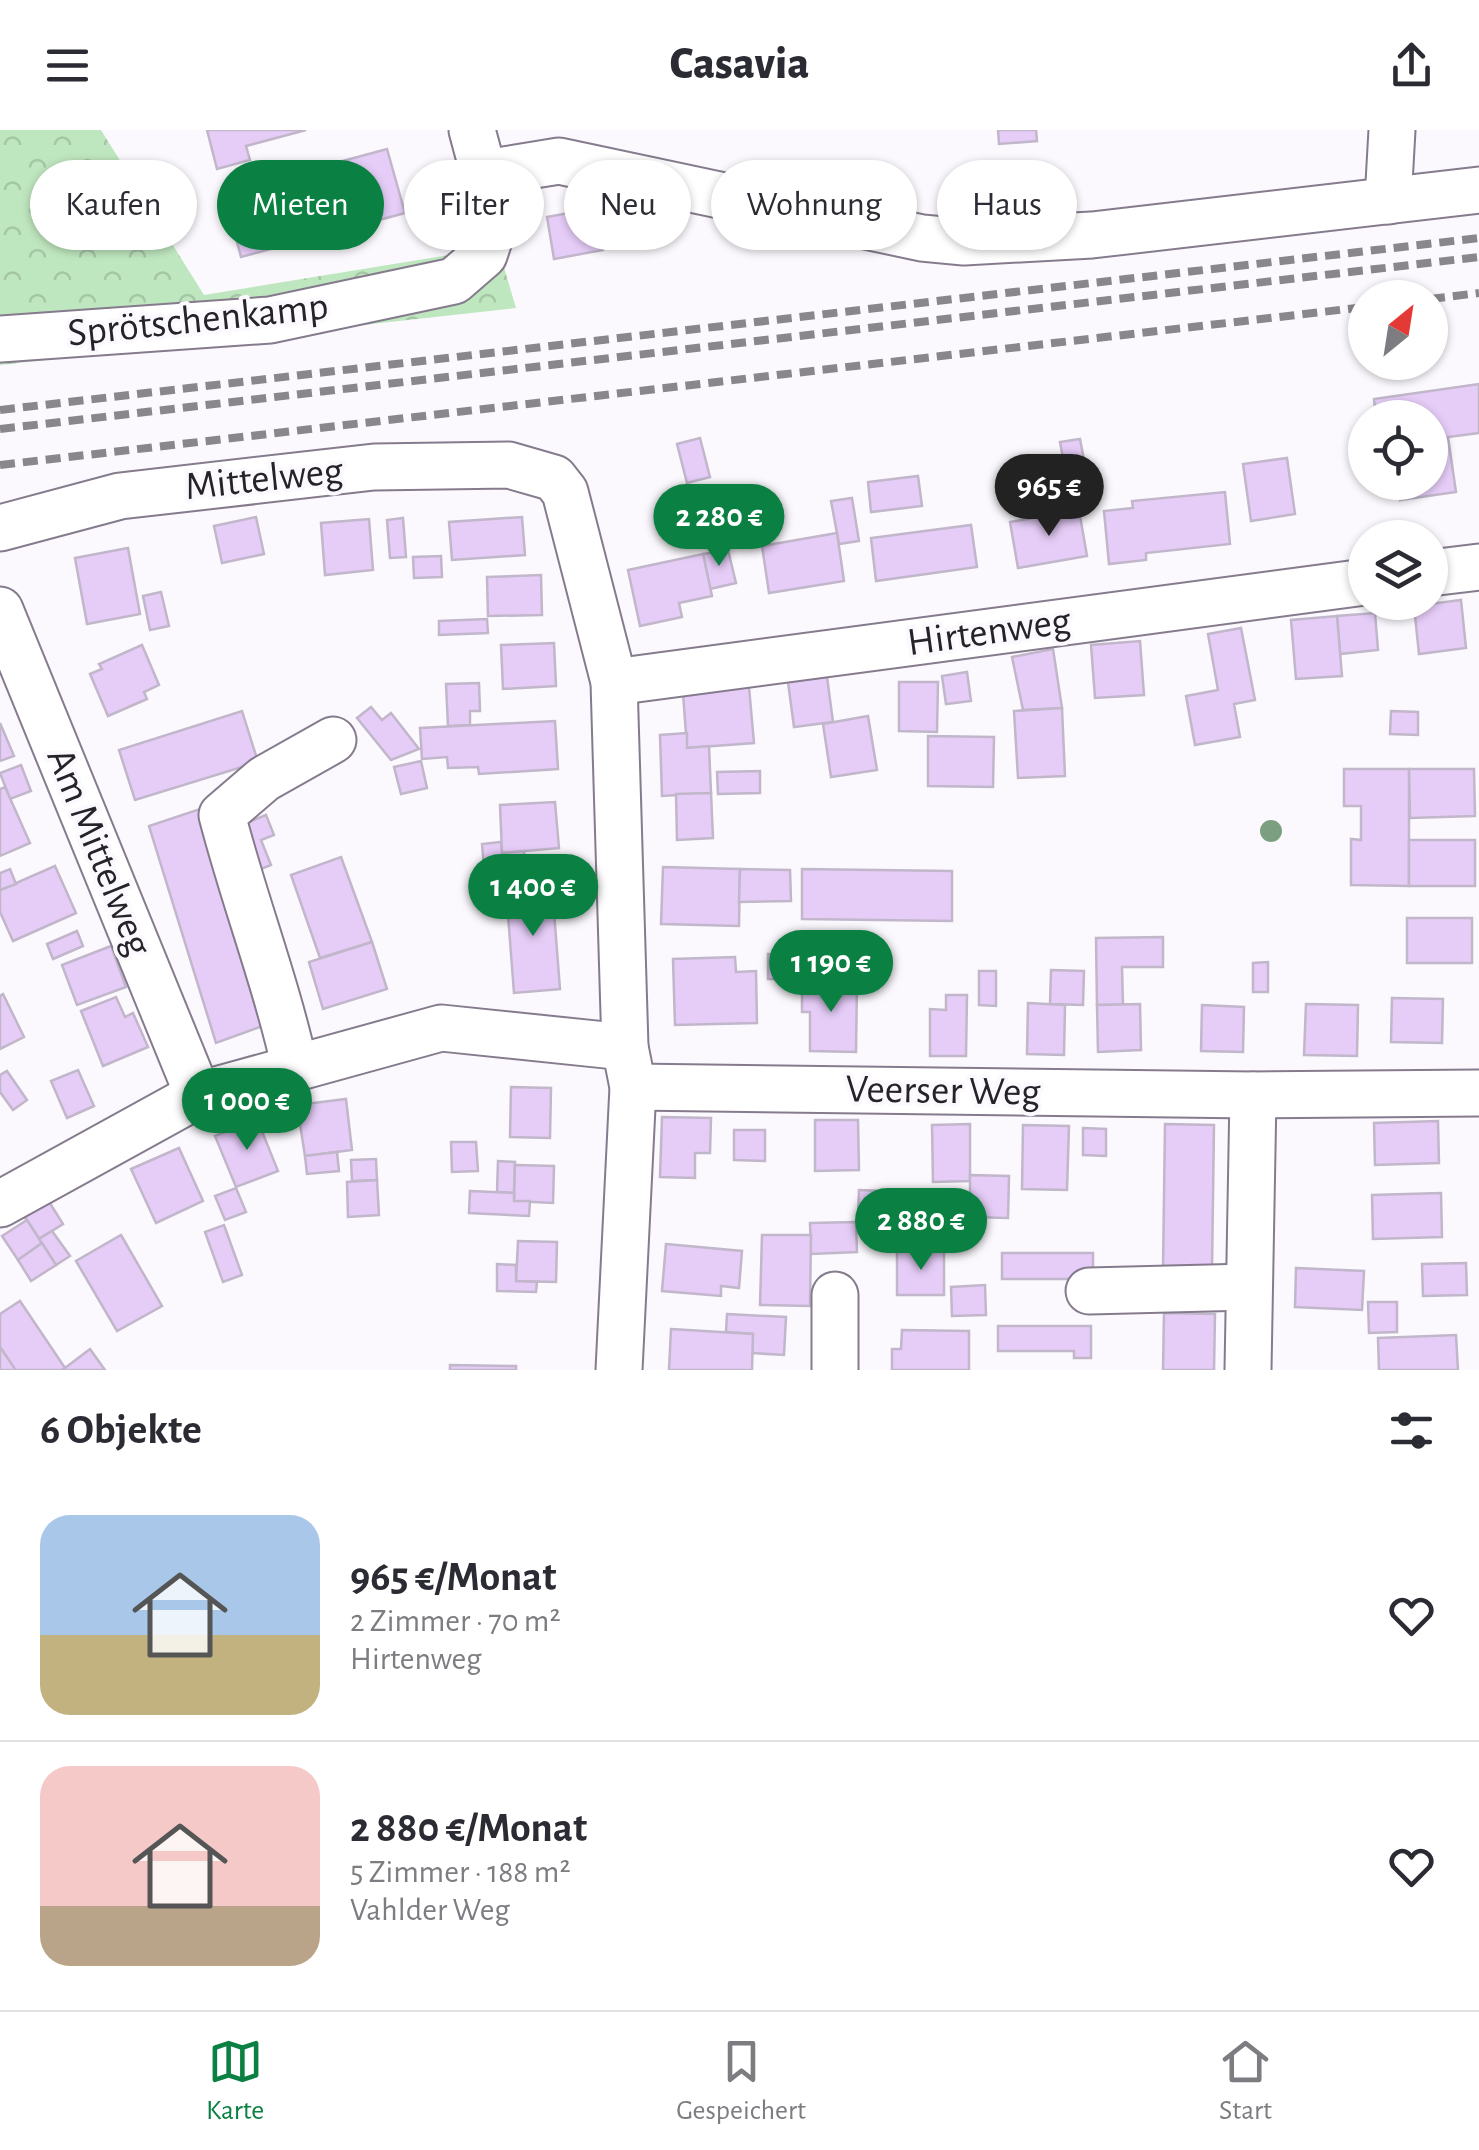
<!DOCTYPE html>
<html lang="de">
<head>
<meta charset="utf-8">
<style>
	:root { --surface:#fff; --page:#f7f7f7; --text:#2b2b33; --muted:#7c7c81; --line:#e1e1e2; --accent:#0b8043 }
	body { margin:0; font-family:"Alegreya Sans",sans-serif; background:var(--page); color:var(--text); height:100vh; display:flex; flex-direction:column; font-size:38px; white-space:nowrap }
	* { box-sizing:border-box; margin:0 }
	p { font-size:32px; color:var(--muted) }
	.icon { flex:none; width:55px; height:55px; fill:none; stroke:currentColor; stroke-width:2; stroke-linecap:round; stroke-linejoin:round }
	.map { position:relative; height:1240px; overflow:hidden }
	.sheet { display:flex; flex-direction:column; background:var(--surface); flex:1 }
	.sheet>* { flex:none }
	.guide { position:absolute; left:30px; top:30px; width:1420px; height:90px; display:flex; gap:20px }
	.needle { width:65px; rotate:30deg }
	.controls { position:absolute; left:1348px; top:150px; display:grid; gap:20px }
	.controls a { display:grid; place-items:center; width:100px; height:100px; border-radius:50%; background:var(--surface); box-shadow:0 2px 8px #0004; font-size:50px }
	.price { position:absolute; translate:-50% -85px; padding:0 22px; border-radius:35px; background:var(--accent); color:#fff; font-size:32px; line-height:65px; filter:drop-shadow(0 2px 5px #0008) }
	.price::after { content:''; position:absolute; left:50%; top:60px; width:30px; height:22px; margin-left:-15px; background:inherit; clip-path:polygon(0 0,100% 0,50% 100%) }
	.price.selected { background:#222; color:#fff }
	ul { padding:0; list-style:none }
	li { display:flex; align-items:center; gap:30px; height:250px; padding:0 40px }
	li+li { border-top:2px solid var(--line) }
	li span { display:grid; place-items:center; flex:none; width:280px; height:200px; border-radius:30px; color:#555 }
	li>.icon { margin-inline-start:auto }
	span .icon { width:120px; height:120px; fill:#fffc; stroke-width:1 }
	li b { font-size:42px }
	h2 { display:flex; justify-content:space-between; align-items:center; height:120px; padding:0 40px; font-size:42px }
	.tag { padding:0 35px; border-radius:45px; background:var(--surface); box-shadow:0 2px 8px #0004; font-size:35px; line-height:90px }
	.tag.selected { background:var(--accent); color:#fff }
	header { display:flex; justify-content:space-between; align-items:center; height:130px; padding:0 40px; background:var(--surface); font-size:45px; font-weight:800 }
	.tab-bar { display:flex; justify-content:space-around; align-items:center; height:140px; border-top:2px solid var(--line); background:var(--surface); font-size:28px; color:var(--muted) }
	.tab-bar a { display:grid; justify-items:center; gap:5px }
	.tab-bar .selected { color:var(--accent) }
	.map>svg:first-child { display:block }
	.forest { fill:url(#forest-crowns) }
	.building { fill:#e6cdf8; stroke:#c1b6ca; stroke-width:2.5 }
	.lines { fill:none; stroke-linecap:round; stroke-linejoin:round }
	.minor-casing { stroke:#857b8d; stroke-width:49 }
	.minor { stroke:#fff; stroke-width:45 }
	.rail { stroke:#89868c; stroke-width:8; stroke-dasharray:15 8; stroke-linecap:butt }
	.tree { fill:#7c9f81 }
	.labels { text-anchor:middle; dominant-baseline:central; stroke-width:8; stroke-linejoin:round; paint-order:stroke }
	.street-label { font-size:40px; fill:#262229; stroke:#fbf9fd }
</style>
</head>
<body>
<header><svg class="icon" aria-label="menu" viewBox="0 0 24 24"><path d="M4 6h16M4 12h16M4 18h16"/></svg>Casavia<svg class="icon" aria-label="share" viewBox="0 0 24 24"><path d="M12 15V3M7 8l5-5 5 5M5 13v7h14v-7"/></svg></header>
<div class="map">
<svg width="1479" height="1240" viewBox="0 0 1479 1240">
	<defs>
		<pattern id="forest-crowns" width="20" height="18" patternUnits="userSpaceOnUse" patternTransform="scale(2.5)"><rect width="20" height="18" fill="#bfe7bf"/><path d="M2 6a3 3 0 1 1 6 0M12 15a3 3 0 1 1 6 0" fill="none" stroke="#a4c6a4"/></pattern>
	</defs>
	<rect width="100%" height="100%" fill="#fbf9fd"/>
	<!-- forest -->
	<polygon class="forest" points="0,0 101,0 204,165 498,117 516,178 0,235"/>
	<!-- building -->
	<g class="building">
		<polygon points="207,0 306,0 246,16 250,30 217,39"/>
		<polygon points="998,0 1036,0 1037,11 999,14"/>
		<polygon points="387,19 405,83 241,127 224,63"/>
		<polygon points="596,78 603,120 554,129 547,87"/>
		<polygon points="1479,254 1479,303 1448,307 1456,362 1400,370 1398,352 1430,352 1430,288 1376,288 1374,269"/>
		<polygon points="700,308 710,347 687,353 677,314"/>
		<polygon points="1080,309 1089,356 1069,360 1060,312"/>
		<polygon points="1287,328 1295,384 1251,391 1243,334"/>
		<polygon points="918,346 922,376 871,382 868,352"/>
		<polygon points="1225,362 1230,414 1146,423 1146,430 1109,434 1104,381 1133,378 1132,371"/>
		<polygon points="852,368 859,411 839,414 831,371"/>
		<polygon points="1079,380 1087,426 1018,438 1010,392"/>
		<polygon points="256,387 264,424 222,433 214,396"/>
		<polygon points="522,387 525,425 452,430 449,392"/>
		<polygon points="403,388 406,427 390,428 387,390"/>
		<polygon points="369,389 373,440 325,445 321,393"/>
		<polygon points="971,395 977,437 876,451 871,408"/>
		<polygon points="837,403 844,451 769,463 762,416"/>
		<polygon points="128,418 140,484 87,494 75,428"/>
		<polygon points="728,420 736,453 710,459 703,424"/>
		<polygon points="703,424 712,466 679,473 682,487 640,496 628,440"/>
		<polygon points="441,426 442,447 414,448 413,427"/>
		<polygon points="541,445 542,485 488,486 487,447"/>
		<polygon points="161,462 169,496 150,500 143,466"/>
		<polygon points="1461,470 1466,518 1419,524 1414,476"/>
		<polygon points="1375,483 1378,520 1340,524 1337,486"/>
		<polygon points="1337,486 1342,546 1296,549 1291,490"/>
		<polygon points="487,489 488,503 439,505 439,491"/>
		<polygon points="1241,498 1255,570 1234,574 1240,607 1195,615 1186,566 1218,560 1208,504"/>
		<polygon points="1140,511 1144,565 1095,568 1091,515"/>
		<polygon points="554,513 556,556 503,559 501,515"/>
		<polygon points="142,515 159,555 144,562 147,569 108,586 90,544 102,539 99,534"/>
		<polygon points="1053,519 1062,578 1023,580 1012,527"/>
		<polygon points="967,542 971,571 946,574 942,546"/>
		<polygon points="827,547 833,592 794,597 788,552"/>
		<polygon points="899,552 938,552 937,602 899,601"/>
		<polygon points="479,553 480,581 470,581 470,595 448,596 446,554"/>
		<polygon points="749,557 754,613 687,618 683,563"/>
		<polygon points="371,577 382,590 391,583 419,619 391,630 357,588"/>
		<polygon points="1062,578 1065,646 1018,648 1014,581"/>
		<polygon points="242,581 258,632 135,670 119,620"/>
		<polygon points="1391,581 1418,582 1418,605 1390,604"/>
		<polygon points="868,586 877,640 831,647 823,594"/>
		<polygon points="555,591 558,639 479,644 478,637 448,638 447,627 422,629 420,598"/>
		<polygon points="0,593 14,626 0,631"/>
		<polygon points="687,603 687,618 709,616 711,663 662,666 660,605"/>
		<polygon points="928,606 994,607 993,657 928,656"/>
		<polygon points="421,631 427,658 401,664 394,637"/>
		<polygon points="21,635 31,661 10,669 0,643"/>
		<polygon points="1344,639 1409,639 1409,756 1351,755 1351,709 1361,710 1361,676 1344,676"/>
		<polygon points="1409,639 1474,639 1475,686 1410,688"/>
		<polygon points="760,641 760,663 718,664 717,642"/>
		<polygon points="5,657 30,713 0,726 0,659"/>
		<polygon points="711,663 713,708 677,710 676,664"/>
		<polygon points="555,672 559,718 502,723 500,675"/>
		<polygon points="203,678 271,893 216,913 149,696"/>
		<polygon points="266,685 274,705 261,710 271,735 245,745 227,701"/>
		<rect x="1409" y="710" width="66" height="46"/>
		<polygon points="501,712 502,723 524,721 525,735 484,738 482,714"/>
		<polygon points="341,727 372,812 320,828 291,745"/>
		<polygon points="55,736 76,783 13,811 0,782 0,760"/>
		<polygon points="663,737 740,739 739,796 661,794"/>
		<polygon points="10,739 16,754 0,760 0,743"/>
		<polygon points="740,739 790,740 791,771 739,772"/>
		<polygon points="802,739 952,741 952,791 802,789"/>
		<polygon points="552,756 560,859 514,863 506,759"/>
		<rect x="1407" y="788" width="65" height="45"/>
		<polygon points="77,801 83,816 53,829 47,814"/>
		<polygon points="1163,807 1163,837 1122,837 1123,875 1097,875 1096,808"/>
		<polygon points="372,812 387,859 323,879 309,832"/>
		<polygon points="111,816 126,857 77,875 62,835"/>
		<rect x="768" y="824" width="20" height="25"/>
		<polygon points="735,827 736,842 756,841 757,893 675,895 673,829"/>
		<polygon points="1268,832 1268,862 1253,862 1253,833"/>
		<polygon points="1051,840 1084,841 1083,875 1050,874"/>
		<polygon points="979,841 996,841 996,876 979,875"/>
		<polygon points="802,851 857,852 856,922 810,921 810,882 802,882"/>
		<polygon points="3,864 24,907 0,919 0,866"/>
		<polygon points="946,865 967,865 966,926 930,926 930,879 946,880"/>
		<polygon points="116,867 125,887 133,883 148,917 103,936 81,881"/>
		<polygon points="1392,868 1443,869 1442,913 1391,912"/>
		<polygon points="1028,873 1065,875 1064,925 1027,924"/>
		<polygon points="1140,874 1141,920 1098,922 1097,875"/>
		<polygon points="1306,874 1358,875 1357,926 1304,925"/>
		<polygon points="1202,875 1244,877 1243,922 1201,921"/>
		<polygon points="78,940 94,976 67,988 51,951"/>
		<polygon points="7,941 27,970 13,980 0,962 0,945"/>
		<polygon points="511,957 551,958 550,1008 510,1007"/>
		<polygon points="346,969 352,1020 305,1026 297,975"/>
		<polygon points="662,987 711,988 710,1023 695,1023 695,1048 660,1047"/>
		<polygon points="257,989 278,1041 236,1057 215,1006"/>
		<polygon points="815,990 858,990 859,1040 815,1041"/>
		<polygon points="1438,991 1439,1033 1375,1035 1374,993"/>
		<polygon points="970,994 970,1051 933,1052 932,995"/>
		<polygon points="1165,994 1214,995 1212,1140 1163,1140"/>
		<polygon points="1023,995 1069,996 1067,1060 1022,1059"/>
		<polygon points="1083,998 1106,999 1106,1026 1083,1025"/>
		<polygon points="734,1000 765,1000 765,1031 734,1030"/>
		<polygon points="451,1012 476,1012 478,1041 452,1042"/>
		<polygon points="179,1018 203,1071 156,1093 131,1039"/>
		<polygon points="337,1022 339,1041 307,1044 305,1026"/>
		<polygon points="376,1029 377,1050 352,1051 351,1030"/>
		<polygon points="498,1031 515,1032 514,1063 497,1062"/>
		<polygon points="515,1035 554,1036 553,1073 514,1071"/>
		<polygon points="970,1045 1009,1046 1008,1088 970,1087"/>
		<polygon points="377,1050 379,1085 348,1087 347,1052"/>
		<polygon points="236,1058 246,1082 225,1090 215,1066"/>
		<polygon points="859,1060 882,1061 880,1089 858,1087"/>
		<polygon points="470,1061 514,1063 514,1071 530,1071 529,1086 469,1083"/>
		<polygon points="43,1062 63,1094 39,1109 19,1078"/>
		<polygon points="1441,1063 1442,1107 1373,1109 1372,1065"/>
		<polygon points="27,1090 42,1113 18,1130 2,1106"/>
		<polygon points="856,1092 857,1122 811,1124 810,1093"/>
		<polygon points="224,1095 242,1145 223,1152 205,1102"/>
		<polygon points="52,1101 70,1126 56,1135 39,1109"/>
		<polygon points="121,1105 162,1176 117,1201 76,1131"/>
		<polygon points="762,1105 811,1105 810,1176 760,1175"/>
		<polygon points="518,1111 557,1112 556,1152 516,1151"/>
		<polygon points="42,1113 56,1135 31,1151 18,1130"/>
		<polygon points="666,1114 742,1121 739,1158 721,1156 721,1166 662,1161"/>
		<rect x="897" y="1121" width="47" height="44"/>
		<rect x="1002" y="1123" width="91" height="26"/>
		<polygon points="1466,1133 1467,1165 1423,1166 1422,1134"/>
		<polygon points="497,1134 516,1135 516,1151 537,1152 536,1162 497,1161"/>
		<polygon points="1296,1138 1364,1141 1362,1180 1295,1177"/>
		<polygon points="985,1155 986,1185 952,1186 951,1157"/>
		<polygon points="20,1171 65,1238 62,1240 15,1240 0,1217 0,1184"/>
		<polygon points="1368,1172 1397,1172 1397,1202 1369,1203"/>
		<polygon points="1164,1183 1215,1184 1214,1240 1163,1240"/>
		<polygon points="727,1184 786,1187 784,1225 752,1223 753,1204 726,1202"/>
		<polygon points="998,1196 1091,1196 1091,1228 1074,1228 1074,1221 998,1221"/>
		<polygon points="671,1199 753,1204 752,1240 669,1240"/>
		<polygon points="902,1200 969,1201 969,1240 892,1240 892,1219 901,1219"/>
		<polygon points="1456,1205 1458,1240 1379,1240 1378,1208"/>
		<polygon points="0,1217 15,1239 13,1240 0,1240"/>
		<polygon points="90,1219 105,1240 62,1240 65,1238"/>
		<polygon points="450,1235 516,1236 516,1240 450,1240"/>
	</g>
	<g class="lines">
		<defs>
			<g id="minor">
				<polyline points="485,43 559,31 922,108 964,112 1092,105 1479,60"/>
				<polyline points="1388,71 1392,0"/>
				<polyline points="0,209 270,190 454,151 484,125 496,89 472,0"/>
				<polyline points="0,398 120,366 374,337 509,335 554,348 565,362 614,552 625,917 633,957 619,1240"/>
				<polyline points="1430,443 1479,437"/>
				<polyline points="0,480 198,965"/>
				<polyline points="614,552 1365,452"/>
				<path d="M295 938C276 852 244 770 222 685L264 649 333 610"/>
				<polyline points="633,957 1253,965 1479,963"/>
				<polyline points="0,1074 198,965 441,898 625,917"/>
				<polyline points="1089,1161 1249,1157"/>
				<polyline points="835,1165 835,1240"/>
				<polyline points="1248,1240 1253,965"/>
			</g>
		</defs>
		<!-- minor casing -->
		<use href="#minor" class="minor-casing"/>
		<!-- minor -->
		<use href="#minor" class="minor"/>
		<!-- rail -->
		<g class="rail">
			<polyline points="1430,169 1479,163"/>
			<polyline points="0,280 1479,108"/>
			<polyline points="0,299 1479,127"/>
			<polyline points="0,335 1365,177"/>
		</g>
	</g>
	<!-- trees -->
	<circle class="tree" cx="1271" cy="701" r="11"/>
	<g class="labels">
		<!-- street labels -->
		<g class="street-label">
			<text transform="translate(198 190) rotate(-6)">Sprötschenkamp</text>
			<text transform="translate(264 349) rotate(-6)">Mittelweg</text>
			<text transform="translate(989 502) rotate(-8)">Hirtenweg</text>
			<text transform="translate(99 722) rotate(68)">Am Mittelweg</text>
			<text transform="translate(943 961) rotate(1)">Veerser Weg</text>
		</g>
	</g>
</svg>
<div class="controls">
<a><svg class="needle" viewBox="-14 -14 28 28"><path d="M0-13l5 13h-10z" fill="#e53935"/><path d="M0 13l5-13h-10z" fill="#7c7c81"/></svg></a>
<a><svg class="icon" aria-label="locate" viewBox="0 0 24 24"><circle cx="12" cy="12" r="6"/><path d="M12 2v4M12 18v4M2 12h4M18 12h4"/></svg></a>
<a><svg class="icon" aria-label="layers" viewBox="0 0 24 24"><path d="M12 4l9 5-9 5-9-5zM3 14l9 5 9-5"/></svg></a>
</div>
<b class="price selected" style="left:1049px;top:409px">965 €</b>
<b class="price" style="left:719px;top:439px">2 280 €</b>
<b class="price" style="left:533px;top:809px">1 400 €</b>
<b class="price" style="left:831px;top:885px">1 190 €</b>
<b class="price" style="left:247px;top:1023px">1 000 €</b>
<b class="price" style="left:921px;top:1143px">2 880 €</b>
<div class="guide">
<a class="tag">Kaufen</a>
<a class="tag selected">Mieten</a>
<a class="tag">Filter</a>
<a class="tag">Neu</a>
<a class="tag">Wohnung</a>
<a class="tag">Haus</a>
</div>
</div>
<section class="sheet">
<h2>6 Objekte<svg class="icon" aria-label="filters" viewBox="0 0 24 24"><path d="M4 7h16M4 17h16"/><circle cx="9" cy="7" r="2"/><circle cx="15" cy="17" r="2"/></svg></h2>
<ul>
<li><span style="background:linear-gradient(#a9c7e8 60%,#c2b280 0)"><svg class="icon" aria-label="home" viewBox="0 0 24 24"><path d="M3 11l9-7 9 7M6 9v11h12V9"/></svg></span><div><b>965 €/Monat</b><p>2 Zimmer · 70 m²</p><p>Hirtenweg</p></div><svg class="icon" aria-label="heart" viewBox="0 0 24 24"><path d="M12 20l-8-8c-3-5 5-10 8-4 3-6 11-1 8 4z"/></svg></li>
<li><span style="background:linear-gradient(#f6c9c9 70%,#b9a48a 0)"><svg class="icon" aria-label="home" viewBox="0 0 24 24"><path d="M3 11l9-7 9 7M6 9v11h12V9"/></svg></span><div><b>2 880 €/Monat</b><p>5 Zimmer · 188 m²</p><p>Vahlder Weg</p></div><svg class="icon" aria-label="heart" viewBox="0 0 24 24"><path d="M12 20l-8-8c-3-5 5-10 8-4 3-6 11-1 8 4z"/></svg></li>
</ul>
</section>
<nav class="tab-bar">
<a class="selected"><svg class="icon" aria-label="map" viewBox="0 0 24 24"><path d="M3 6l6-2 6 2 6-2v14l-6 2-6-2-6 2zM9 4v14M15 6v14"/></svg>Karte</a>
<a><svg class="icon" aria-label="saved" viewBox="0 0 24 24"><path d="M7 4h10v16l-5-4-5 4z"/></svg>Gespeichert</a>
<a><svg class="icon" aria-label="home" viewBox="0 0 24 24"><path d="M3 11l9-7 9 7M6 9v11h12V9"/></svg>Start</a>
</nav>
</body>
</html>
